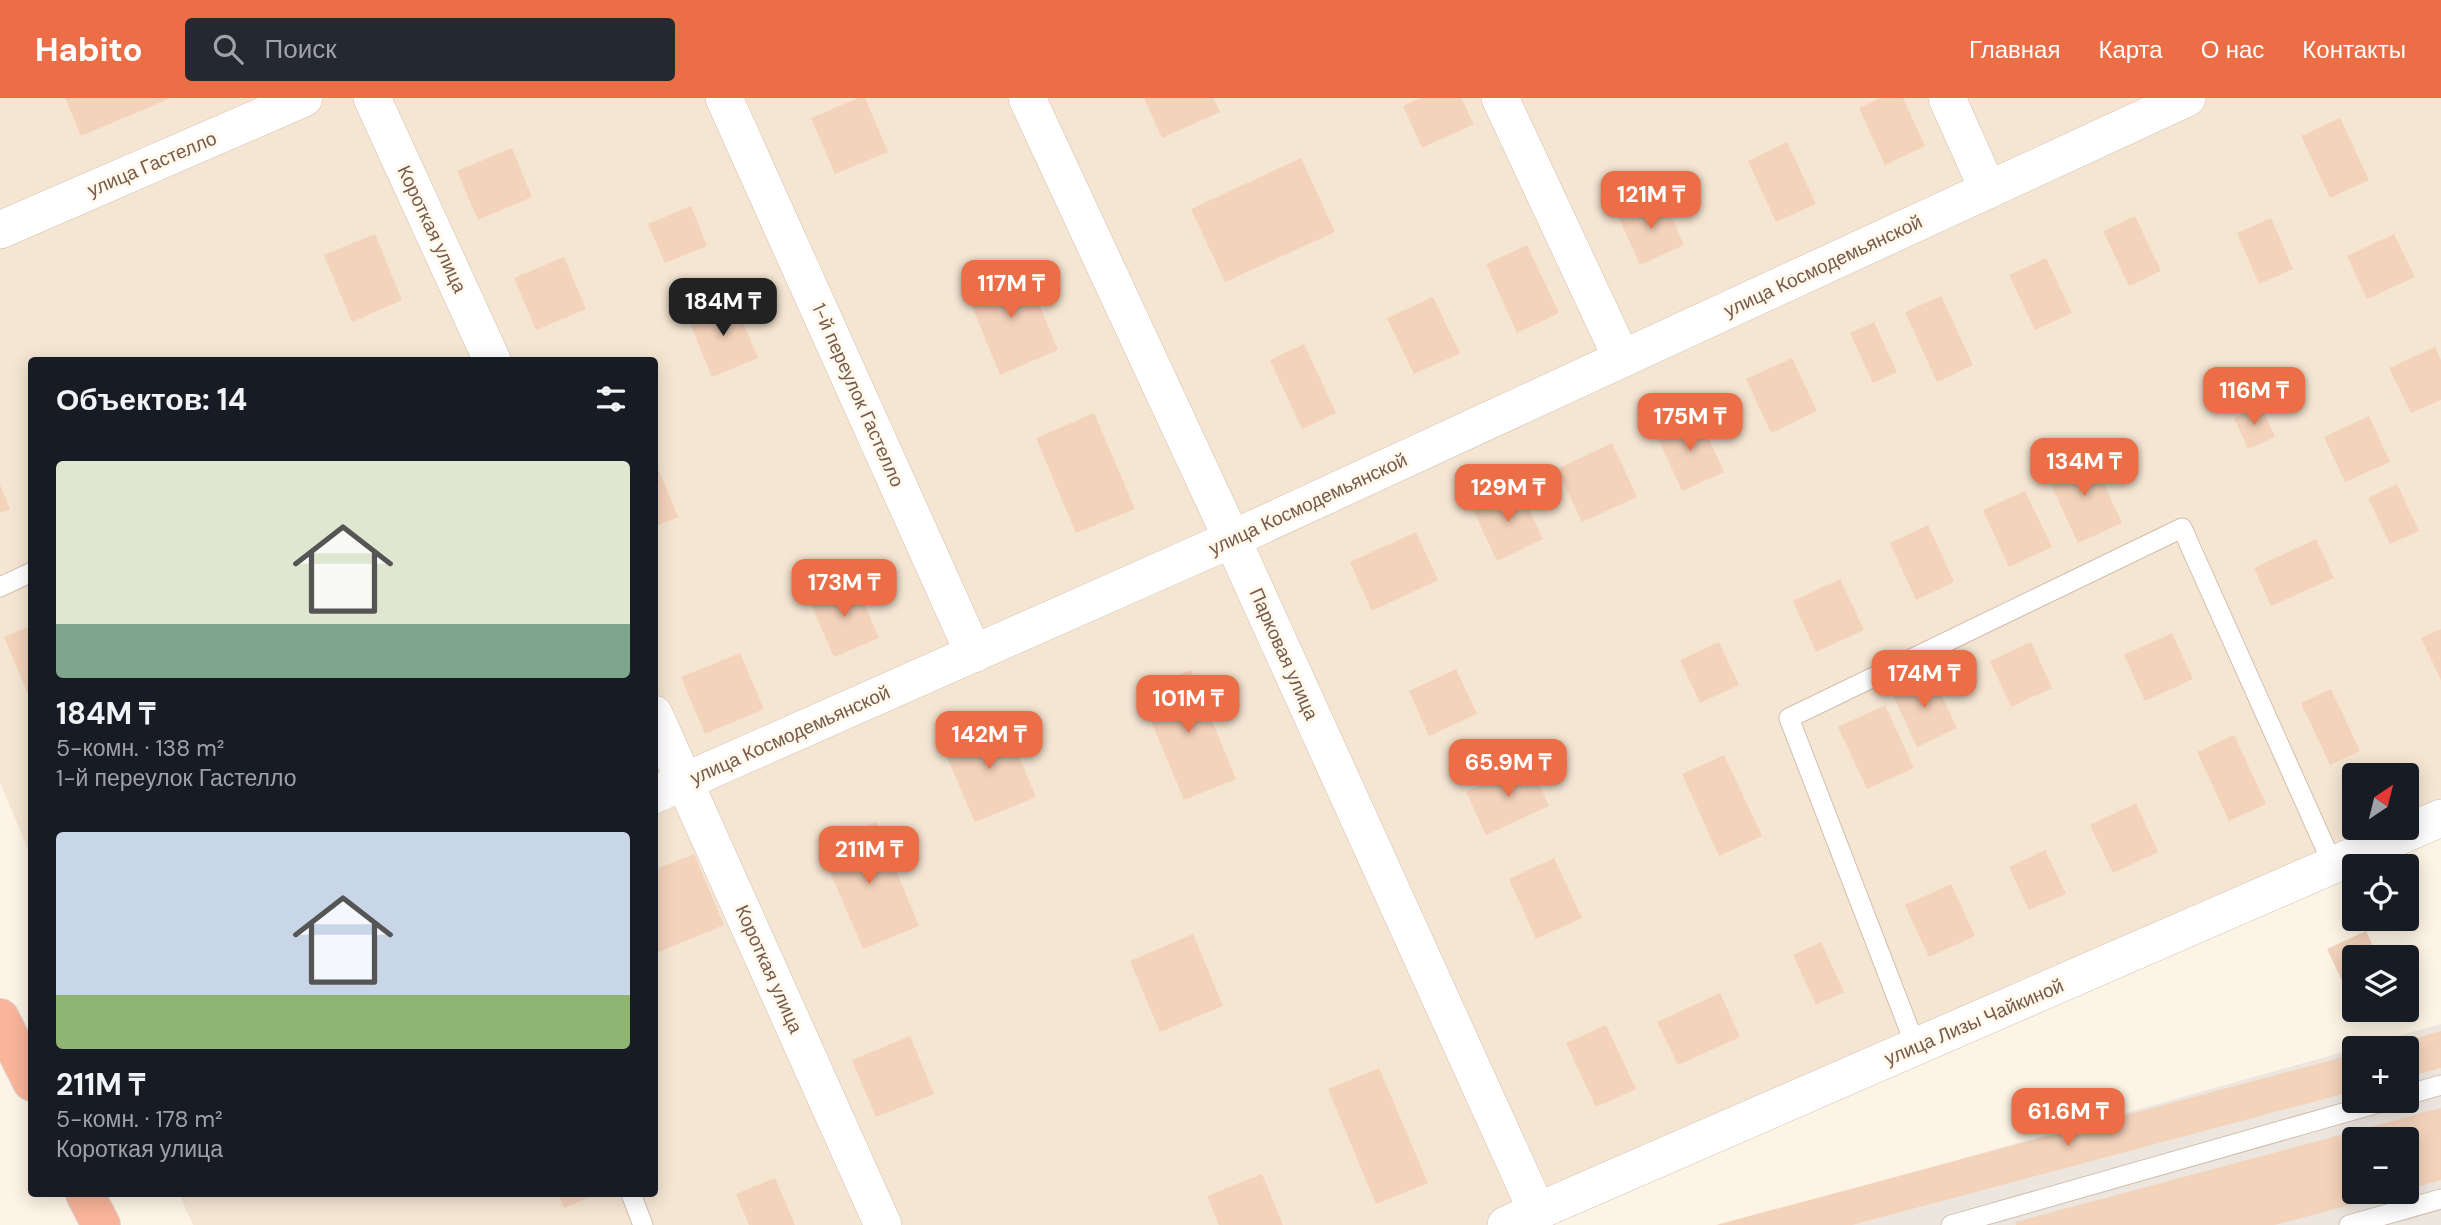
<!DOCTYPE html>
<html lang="ru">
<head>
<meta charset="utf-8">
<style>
	:root { --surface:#171b24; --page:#242831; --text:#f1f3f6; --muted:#9ea1a6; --accent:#eb6e46 }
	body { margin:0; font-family:"DM Sans",sans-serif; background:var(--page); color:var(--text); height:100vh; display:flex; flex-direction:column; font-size:26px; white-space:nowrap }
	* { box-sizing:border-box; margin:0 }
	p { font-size:23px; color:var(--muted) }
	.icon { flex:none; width:38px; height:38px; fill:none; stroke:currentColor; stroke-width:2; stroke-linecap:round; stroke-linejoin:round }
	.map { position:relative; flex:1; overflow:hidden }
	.panel { position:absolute; left:28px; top:259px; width:630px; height:840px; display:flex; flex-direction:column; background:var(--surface); border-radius:7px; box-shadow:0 4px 18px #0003 }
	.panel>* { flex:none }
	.needle { width:46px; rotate:35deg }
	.buttons { position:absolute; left:2342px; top:665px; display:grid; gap:14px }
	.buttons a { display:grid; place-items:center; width:77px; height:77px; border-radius:7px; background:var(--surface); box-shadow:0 4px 18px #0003; font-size:35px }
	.price { position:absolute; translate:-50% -60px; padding:0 16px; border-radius:14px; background:var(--accent); color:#fff; font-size:23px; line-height:46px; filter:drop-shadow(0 2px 4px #0008) }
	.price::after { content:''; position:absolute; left:50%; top:42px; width:21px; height:16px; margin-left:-10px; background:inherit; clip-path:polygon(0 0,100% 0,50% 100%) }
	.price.on { background:#222; color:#fff }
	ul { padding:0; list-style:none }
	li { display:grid; align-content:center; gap:14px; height:371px; padding:0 28px }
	li span { display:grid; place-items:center; height:217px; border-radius:7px; color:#555 }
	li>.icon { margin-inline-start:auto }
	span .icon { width:126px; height:126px; fill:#fffc; stroke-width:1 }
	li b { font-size:30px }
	h2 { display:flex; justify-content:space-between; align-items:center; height:84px; padding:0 28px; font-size:30px }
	header { display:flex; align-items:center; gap:42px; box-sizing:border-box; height:98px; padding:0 35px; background:var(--accent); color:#fff }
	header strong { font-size:33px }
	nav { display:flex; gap:38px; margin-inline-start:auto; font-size:24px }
	.search { width:490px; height:63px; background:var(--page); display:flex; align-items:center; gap:18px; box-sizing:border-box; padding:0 24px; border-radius:7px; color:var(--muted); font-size:26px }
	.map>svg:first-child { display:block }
	.residential { fill:#f5e6d3; fill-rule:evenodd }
	.industrial { fill:#ede6df; fill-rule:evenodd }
	.building { fill:#f4d3bb }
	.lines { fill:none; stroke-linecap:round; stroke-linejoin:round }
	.lane-casing { stroke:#d1bead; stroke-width:21 }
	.street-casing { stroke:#d1bead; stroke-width:38 }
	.highway-casing { stroke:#dcd4d0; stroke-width:40 }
	.lane { stroke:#fff; stroke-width:19 }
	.street { stroke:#fff; stroke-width:37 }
	.highway { stroke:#f9b49a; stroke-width:38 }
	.labels { text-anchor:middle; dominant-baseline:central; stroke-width:6; stroke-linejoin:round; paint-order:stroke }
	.street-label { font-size:19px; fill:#775a49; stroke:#fff8ec }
</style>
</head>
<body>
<header>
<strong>Habito</strong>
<div class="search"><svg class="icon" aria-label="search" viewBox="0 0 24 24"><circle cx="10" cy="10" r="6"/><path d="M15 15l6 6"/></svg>Поиск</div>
<nav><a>Главная</a><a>Карта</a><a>О нас</a><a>Контакты</a></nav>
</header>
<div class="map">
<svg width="2441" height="1127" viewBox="0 0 2441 1127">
	<rect width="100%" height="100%" fill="#fdf4e5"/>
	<!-- residential -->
	<path class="residential" d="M0 0H2441V740L1541 1127H193L179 1096H654V262H32L31 758 0 685ZM2354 677H2406V730H2354Z"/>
	<!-- industrial -->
	<path class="industrial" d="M2441 926V1127H1724L2354 951V1003H2406V950H2355ZM2354 1041H2406V1094H2354Z"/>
	<!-- building -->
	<g class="building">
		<polygon points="65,0 171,0 81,38"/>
		<polygon points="858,0 865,0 888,54 835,76 811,20"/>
		<polygon points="1144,0 1213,0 1220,14 1162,40"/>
		<polygon points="1421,0 1461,0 1474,26 1422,50 1403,8"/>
		<polygon points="1881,0 1903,0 1925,48 1885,67 1859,10"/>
		<polygon points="2340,20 2369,82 2330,100 2301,38"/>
		<polygon points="1787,44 1816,106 1776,124 1748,63"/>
		<polygon points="512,50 532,99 478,122 457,73"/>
		<polygon points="1301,60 1335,134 1225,184 1191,111"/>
		<polygon points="1662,98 1684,147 1640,167 1618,118"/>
		<polygon points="691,108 707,148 665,165 648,126"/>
		<polygon points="2135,118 2161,173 2129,188 2103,133"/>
		<polygon points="2271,120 2293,171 2259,186 2237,135"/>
		<polygon points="375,136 402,202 352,224 324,157"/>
		<polygon points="2394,136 2415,179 2367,201 2347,158"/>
		<polygon points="1527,147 1559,215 1517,235 1486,166"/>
		<polygon points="564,159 586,211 536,232 514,180"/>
		<polygon points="2046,160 2072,215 2035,232 2009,177"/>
		<polygon points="1023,167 1058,252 1000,277 965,191"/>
		<polygon points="1941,198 1973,267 1937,284 1905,214"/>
		<polygon points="1433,199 1460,255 1414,276 1387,220"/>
		<polygon points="733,201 758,260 712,279 688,220"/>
		<polygon points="1874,224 1897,274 1873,285 1850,235"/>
		<polygon points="1304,246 1336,315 1302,331 1270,262"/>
		<polygon points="2435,249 2441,262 2441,302 2411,315 2389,270"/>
		<polygon points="1792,260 1817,313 1771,335 1746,281"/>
		<polygon points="2260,307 2275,339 2248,351 2234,320"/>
		<polygon points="1094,315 1135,411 1076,435 1036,340"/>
		<polygon points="1698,317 1724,374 1682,393 1656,336"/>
		<polygon points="2369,318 2390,364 2345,384 2324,339"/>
		<polygon points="1612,345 1637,399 1582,424 1557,371"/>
		<polygon points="2090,356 2122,425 2078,445 2046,376"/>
		<polygon points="659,373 678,419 654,429 654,375"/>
		<polygon points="2397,386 2419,433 2390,446 2368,400"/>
		<polygon points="0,387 10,411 0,415"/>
		<polygon points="1519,390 1543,441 1497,463 1473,412"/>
		<polygon points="2025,393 2052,449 2009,469 1983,412"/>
		<polygon points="1928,427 1954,484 1916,502 1890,445"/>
		<polygon points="1416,434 1438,482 1372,513 1350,464"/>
		<polygon points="2316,441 2334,480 2271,508 2254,470"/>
		<polygon points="1840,481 1864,532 1816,554 1793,503"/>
		<polygon points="854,483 879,540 834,559 809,502"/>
		<polygon points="32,527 32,603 31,603 4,539"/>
		<polygon points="2441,531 2441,582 2421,540"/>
		<polygon points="2172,535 2193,581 2145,603 2124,557"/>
		<polygon points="1719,544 1739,587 1700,605 1680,562"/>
		<polygon points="2031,544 2052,590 2011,609 1990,563"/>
		<polygon points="740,555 764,611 705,636 681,579"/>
		<polygon points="1456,571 1477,616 1429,638 1409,593"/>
		<polygon points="1191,572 1236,681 1184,702 1139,594"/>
		<polygon points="1931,575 1957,630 1917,649 1891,593"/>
		<polygon points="2331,591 2360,653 2330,667 2301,605"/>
		<polygon points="1885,607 1914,670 1867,691 1838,629"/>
		<polygon points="1004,622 1036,699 975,724 942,648"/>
		<polygon points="2234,637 2266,706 2229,723 2197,654"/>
		<polygon points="1724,657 1762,738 1719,758 1682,676"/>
		<polygon points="1529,664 1549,708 1486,737 1466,694"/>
		<polygon points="2136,705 2158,754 2113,775 2090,727"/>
		<polygon points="876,724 919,828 863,851 819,748"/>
		<polygon points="2045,752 2066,796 2029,812 2009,769"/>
		<polygon points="694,756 724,827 654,856 654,772"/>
		<polygon points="1554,760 1582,820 1536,841 1509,781"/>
		<polygon points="1951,786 1975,838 1929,859 1905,807"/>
		<polygon points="2366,833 2378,859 2354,859 2354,908 2327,851"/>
		<polygon points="1193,836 1223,908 1160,934 1130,863"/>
		<polygon points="1821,844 1844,894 1816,907 1793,857"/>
		<polygon points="1720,895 1740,939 1678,967 1657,924"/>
		<polygon points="1606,927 1636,991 1596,1009 1566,945"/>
		<polygon points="2441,933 2441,970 2406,979 2406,950 2380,950"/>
		<polygon points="910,938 934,996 876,1019 852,962"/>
		<polygon points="2354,956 2354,993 1852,1127 1716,1127"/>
		<polygon points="1379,970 1428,1085 1376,1106 1328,991"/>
		<polygon points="2441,1010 2441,1082 2406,1092 2406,1041 2354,1041 2354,1094 2396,1095 2275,1127 2016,1127 2015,1124"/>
		<polygon points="1262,1076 1283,1127 1219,1127 1207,1098"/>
		<polygon points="775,1080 795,1127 749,1127 736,1096"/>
		<polygon points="558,1096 598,1096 564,1110"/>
	</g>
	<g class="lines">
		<defs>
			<g id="lane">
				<polyline points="0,489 32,474"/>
				<polyline points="1916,949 1789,620 2182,430 2333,767"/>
				<polyline points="2406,997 2441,987"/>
				<polyline points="631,1096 643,1127"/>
				<polyline points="1951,1127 2385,1003"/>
				<polyline points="2349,1127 2441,1101"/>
			</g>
			<g id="street">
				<polyline points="372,0 492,262"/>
				<polyline points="724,0 974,556"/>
				<polyline points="1027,0 1232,441 1537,1113"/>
				<polyline points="1500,0 1622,261"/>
				<polyline points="1947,0 1988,92"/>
				<polyline points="0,132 304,0"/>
				<polyline points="654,616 883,1127"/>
				<polyline points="654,697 1232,441 2187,0"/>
				<polyline points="1506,1127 2441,720"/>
			</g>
			<g id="highway">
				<polyline points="0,920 32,984"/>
				<polyline points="85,1096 101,1127"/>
			</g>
		</defs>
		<!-- lane casing -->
		<use href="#lane" class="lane-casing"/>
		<!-- street casing -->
		<use href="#street" class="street-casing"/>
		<!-- highway casing -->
		<use href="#highway" class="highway-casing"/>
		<!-- lane -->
		<use href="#lane" class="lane"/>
		<!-- street -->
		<use href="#street" class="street"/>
		<!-- highway -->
		<use href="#highway" class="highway"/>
	</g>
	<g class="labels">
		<!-- street labels -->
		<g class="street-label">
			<text transform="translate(152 66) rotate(-23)">улица Гастелло</text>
			<text transform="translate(432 131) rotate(65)">Короткая улица</text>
			<text transform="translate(1823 168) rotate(-25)">улица Космодемьянской</text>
			<text transform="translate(858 297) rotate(66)">1-й переулок Гастелло</text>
			<text transform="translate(1308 406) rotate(-25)">улица Космодемьянской</text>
			<text transform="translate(1284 556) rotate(66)">Парковая улица</text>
			<text transform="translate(790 637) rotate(-24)">улица Космодемьянской</text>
			<text transform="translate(769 871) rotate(66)">Короткая улица</text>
			<text transform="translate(1974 924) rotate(-23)">улица Лизы Чайкиной</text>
		</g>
	</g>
</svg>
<div class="buttons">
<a><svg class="needle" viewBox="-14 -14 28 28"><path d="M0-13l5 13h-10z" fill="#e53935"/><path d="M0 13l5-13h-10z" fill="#9ea1a6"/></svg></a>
<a><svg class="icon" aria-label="locate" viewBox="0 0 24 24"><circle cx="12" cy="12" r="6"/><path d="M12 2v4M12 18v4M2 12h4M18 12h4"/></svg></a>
<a><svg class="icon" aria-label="layers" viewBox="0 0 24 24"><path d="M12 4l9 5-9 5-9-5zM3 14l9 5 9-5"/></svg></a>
<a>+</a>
<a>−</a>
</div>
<b class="price" style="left:1651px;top:133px">121M ₸</b>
<b class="price" style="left:1011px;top:222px">117M ₸</b>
<b class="price on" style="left:723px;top:240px">184M ₸</b>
<b class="price" style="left:2254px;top:329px">116M ₸</b>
<b class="price" style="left:1690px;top:355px">175M ₸</b>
<b class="price" style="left:2084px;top:400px">134M ₸</b>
<b class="price" style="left:1508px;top:426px">129M ₸</b>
<b class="price" style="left:844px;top:521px">173M ₸</b>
<b class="price" style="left:1924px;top:612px">174M ₸</b>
<b class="price" style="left:1188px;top:637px">101M ₸</b>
<b class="price" style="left:989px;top:673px">142M ₸</b>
<b class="price" style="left:1508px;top:701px">65.9M ₸</b>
<b class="price" style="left:869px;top:788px">211M ₸</b>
<b class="price" style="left:2068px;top:1050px">61.6M ₸</b>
<section class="panel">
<h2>Объектов: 14<svg class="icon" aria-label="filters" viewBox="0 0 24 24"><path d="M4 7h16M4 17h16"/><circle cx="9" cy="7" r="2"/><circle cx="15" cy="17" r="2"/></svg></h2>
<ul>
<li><span style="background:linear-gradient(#dfe7d0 75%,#7fa58c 0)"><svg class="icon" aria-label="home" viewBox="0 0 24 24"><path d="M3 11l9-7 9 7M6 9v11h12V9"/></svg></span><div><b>184M ₸</b><p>5-комн. · 138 m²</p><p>1-й переулок Гастелло</p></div></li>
<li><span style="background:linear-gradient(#c9d6e8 75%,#8fb573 0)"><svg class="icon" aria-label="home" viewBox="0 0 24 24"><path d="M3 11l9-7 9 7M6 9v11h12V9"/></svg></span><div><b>211M ₸</b><p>5-комн. · 178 m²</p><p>Короткая улица</p></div></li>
</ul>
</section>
</div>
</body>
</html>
